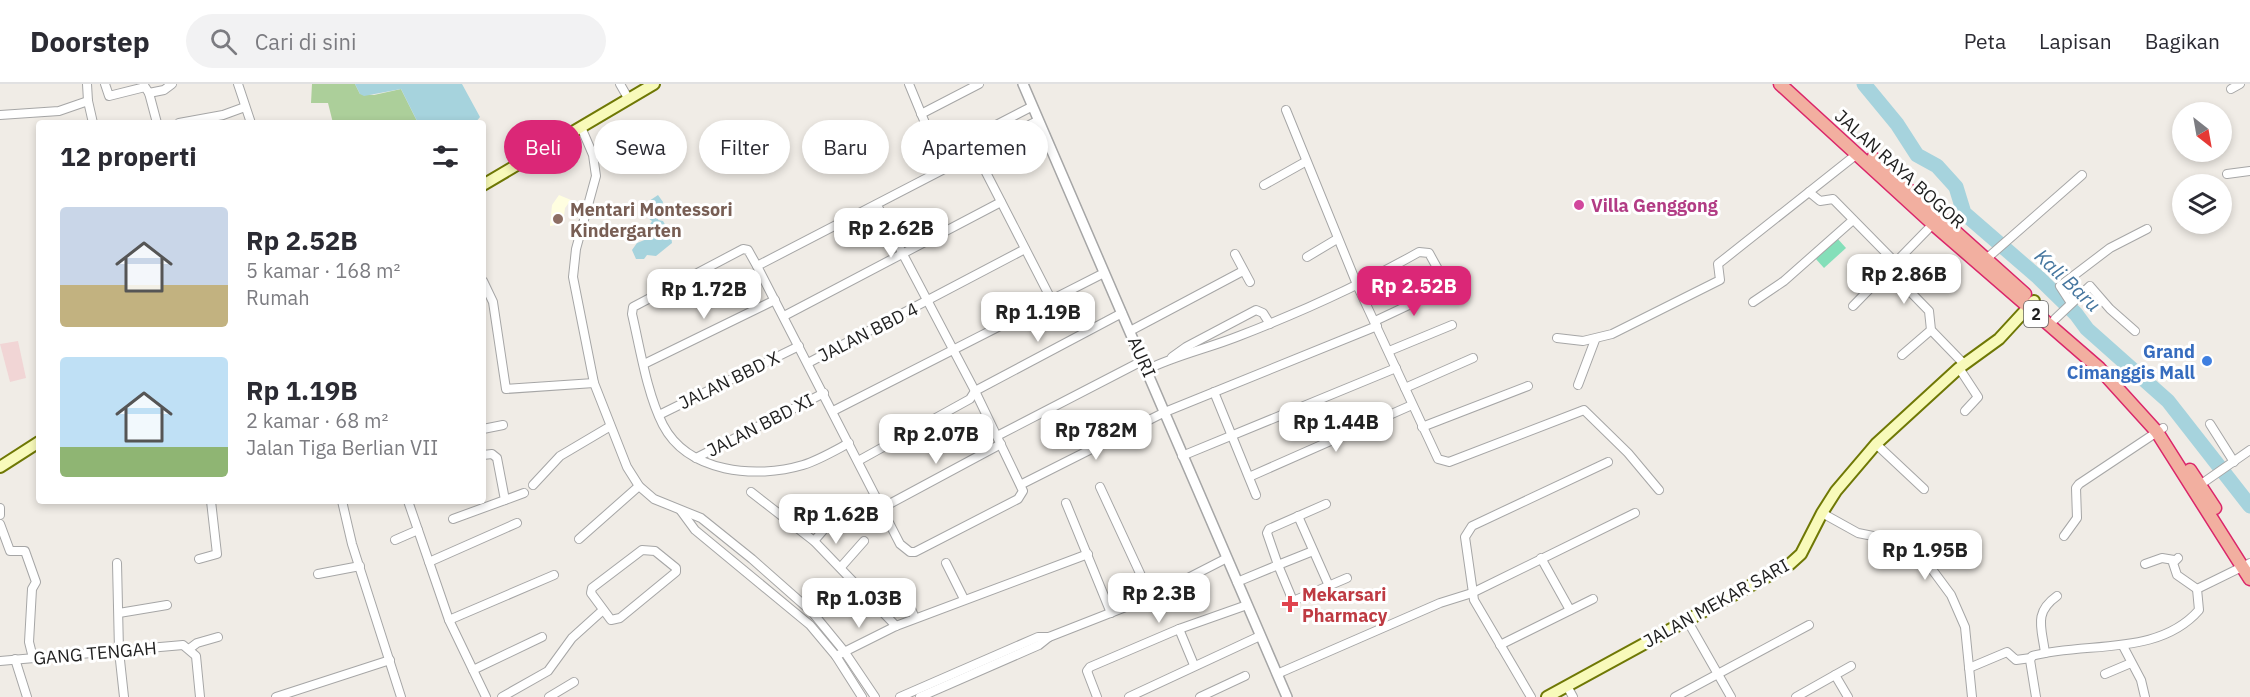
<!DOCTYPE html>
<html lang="id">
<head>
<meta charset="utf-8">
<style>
	:root { --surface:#fff; --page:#f2f2f3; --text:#2b2b33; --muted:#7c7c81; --line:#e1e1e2; --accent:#db2777 }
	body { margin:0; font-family:"IBM Plex Sans",sans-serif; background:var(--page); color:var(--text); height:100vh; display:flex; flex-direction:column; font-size:22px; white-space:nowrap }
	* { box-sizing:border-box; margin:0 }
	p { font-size:20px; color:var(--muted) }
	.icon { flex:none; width:33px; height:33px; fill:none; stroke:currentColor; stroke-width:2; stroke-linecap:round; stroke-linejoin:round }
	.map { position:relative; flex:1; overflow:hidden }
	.sheet { position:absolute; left:36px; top:36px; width:450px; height:384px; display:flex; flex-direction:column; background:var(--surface); border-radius:6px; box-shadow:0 3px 9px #0003 }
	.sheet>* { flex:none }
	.top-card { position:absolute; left:504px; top:36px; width:570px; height:54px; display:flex; gap:12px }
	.needle { width:39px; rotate:149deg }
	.buttons { position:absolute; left:2172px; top:18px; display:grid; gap:12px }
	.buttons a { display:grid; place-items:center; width:60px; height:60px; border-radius:50%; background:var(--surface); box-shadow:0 3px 9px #0003; font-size:30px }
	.price { position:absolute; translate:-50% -51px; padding:0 14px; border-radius:12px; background:#fff; color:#222; font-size:20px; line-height:39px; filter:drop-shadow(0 2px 3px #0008) }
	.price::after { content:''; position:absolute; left:50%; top:36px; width:18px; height:14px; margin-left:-9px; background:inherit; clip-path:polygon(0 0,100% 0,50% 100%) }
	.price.active { background:var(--accent); color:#fff }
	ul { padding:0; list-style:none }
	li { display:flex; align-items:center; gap:18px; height:150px; padding:0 24px }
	li span { display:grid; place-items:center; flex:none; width:168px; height:120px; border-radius:6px; color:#555 }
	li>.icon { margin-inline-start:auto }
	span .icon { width:72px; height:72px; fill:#fffc; stroke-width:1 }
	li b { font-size:26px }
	h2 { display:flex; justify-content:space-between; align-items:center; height:72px; padding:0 24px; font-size:26px }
	.chip { padding:0 21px; border-radius:27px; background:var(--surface); box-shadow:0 3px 9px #0003; font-size:21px; line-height:54px }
	.chip.active { background:var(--accent); color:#fff }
	header { display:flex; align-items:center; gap:36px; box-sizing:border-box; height:84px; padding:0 30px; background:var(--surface); border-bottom:2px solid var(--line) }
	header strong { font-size:28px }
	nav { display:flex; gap:33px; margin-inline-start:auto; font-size:21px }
	.search { width:420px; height:54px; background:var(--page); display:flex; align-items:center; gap:15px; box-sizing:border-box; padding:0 21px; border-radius:33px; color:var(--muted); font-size:22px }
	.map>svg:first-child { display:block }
	.commercial { fill:#f1d5d5 }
	.education { fill:#fffee0 }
	.forest { fill:#accf9a }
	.pitch { fill:#84dfb9 }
	.water { fill:#a6d3dd }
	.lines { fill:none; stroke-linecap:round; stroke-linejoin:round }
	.river { stroke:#a6d3dd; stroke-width:15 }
	.minor-casing { stroke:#a6a6a6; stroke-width:10 }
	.tertiary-casing { stroke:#a6a6a6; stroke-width:12 }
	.secondary-casing { stroke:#6f7805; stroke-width:14 }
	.trunk-casing { stroke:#db266a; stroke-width:15 }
	.minor { stroke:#fff; stroke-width:8 }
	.tertiary { stroke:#fff; stroke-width:9 }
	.secondary { stroke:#f8faba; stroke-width:10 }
	.trunk { stroke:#f2afa0; stroke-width:12 }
	.hotel-dot { fill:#d1479c; stroke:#fff; stroke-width:2 }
	.education-dot { fill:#8d6e63; stroke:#fff; stroke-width:2 }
	.shop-dot { fill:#3f7fe0; stroke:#fff; stroke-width:2 }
	.health-dot { fill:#e0444e; stroke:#fff; stroke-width:2 }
	.labels { text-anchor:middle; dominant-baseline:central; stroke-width:6; stroke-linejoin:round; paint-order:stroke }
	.shield { fill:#fff; stroke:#626262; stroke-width:1.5 }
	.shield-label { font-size:16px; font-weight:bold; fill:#1f1f1f }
	.street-label { font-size:18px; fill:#1f1f1f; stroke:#fff }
	.hotel-label { font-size:18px; font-weight:bold; fill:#b23c85; stroke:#fff; text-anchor:start }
	.education-label { font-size:18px; font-weight:bold; fill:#785e54; stroke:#fff; text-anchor:start }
	.shop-label { font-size:18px; font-weight:bold; fill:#366cbe; stroke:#fff; text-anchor:end }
	.health-label { font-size:18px; font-weight:bold; fill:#be3a42; stroke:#fff; text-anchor:start }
	.water-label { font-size:20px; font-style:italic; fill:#45769f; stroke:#fff }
</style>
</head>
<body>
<header>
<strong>Doorstep</strong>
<div class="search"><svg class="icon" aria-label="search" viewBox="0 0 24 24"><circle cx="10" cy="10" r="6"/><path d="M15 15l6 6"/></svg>Cari di sini</div>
<nav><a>Peta</a><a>Lapisan</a><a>Bagikan</a></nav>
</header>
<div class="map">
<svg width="2250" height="613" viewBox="0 0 2250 613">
	<rect width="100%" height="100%" fill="#f0ece6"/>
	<!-- commercial -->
	<polygon class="commercial" points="18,257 26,294 10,298 0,260"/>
	<!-- education -->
	<polygon class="education" points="559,111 571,116 565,124 563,140 550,142 552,121"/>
	<!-- forest -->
	<polygon class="forest" points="312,0 355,0 360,10 374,11 401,5 418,39 333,39 328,19 311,19"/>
	<!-- pitch -->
	<polygon class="pitch" points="1837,154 1846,164 1824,184 1815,174"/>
	<!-- water -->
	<g class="water">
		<polygon points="355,0 462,0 480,33 475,39 418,39 401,5 364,12 360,10"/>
		<polygon points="658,111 663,118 658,136 663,137 671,151 672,159 656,172 647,171 644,175 636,175 632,166 637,159 647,155 648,144 652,137 648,134 649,117"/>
	</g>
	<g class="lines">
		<!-- river -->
		<polyline class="river" points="1864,0 1897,40 1917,71 1937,82 1956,103 1964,129 2039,194 2076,230 2087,245 2168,317 2250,422"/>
		<defs>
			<g id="minor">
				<polyline points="87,0 88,17 93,39"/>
				<polyline points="105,0 109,12 145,3 149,9 157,39"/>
				<polyline points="238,0 251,39"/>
				<polyline points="620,0 628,14"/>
				<polyline points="909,0 930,51 942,69 1031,23"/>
				<polyline points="2231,5 2240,0"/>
				<polyline points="149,9 164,6 172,0"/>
				<polyline points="1286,26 1358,203 1438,375 1449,378 1584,326 1628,369 1659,406"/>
				<polyline points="921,30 979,0"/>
				<polyline points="0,31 59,27 88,17"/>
				<polyline points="179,39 223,31 245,23"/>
				<polyline points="581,43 593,71 596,92 576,165 573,193 594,299 627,383 639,402 654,415 701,434 752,475 812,528 844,567 875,613"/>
				<polyline points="976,69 1051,215"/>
				<polyline points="2227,90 2250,87"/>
				<polyline points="1264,101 1305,78"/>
				<polyline points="1809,108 1820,117 1833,115 1896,179"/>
				<polyline points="877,121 975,307 1023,407 1018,415 915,468 910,468 900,460 757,182 1037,37"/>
				<polyline points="1235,170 1250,198"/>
				<polyline points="1307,173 1337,155"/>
				<polyline points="1985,176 2082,91"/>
				<path d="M757 182 748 166 743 165 633 223 632 230C640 264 647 310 663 341 688 389 756 395 803 381 819 376 834 367 849 359"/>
				<polyline points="1889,186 1929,227 1931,246 1964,280"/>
				<polyline points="483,197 493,218 506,305 594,299"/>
				<polyline points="1753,218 1784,197 1853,136"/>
				<polyline points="2071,219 2060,202 2110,164 2147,145"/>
				<polyline points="1853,222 1933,140"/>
				<polyline points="784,232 1001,118"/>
				<polyline points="2055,235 2090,202 2110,225 2135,247"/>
				<polyline points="1130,247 1243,187"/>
				<polyline points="1557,254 1583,257 1612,250 1720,196 1718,180 1857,70"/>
				<polyline points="1389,267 1452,241"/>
				<polyline points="1902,271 1931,246"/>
				<polyline points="1172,273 1186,263 1256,226 1263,229 1270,240"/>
				<polyline points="808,279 1025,165"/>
				<polyline points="644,280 775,216"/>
				<polyline points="1959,284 1978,313 1965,327"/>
				<path d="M1148 285C1177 271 1209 264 1239 252 1301 228 1361 201 1419 168L1429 169 1445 198V204L1375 237"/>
				<polyline points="1578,301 1595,256"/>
				<polyline points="1405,304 1473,274"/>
				<polyline points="1214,308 1256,411"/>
				<polyline points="833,327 1104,189"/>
				<polyline points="659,331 799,262"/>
				<polyline points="2210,340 2234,378"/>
				<polyline points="1422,343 1528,302"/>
				<polyline points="483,345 503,341"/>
				<polyline points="997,352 1144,276"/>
				<polyline points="1876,360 1924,405"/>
				<polyline points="1182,372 1396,284"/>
				<polyline points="696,374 824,309"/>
				<polyline points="858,377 970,315 975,307 1122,229"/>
				<polyline points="1249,393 1412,321"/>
				<polyline points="1022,400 1165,328 1377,242"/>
				<polyline points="533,401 560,372 609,343"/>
				<polyline points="1100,403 1151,513"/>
				<polyline points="2197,403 2250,366"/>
				<polyline points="751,408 814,457 896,542"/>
				<polyline points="505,416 524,409"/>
				<polyline points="342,417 352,460 401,613"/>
				<polyline points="408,417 449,536 486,613"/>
				<polyline points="1066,419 1111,529"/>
				<polyline points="0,424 0,431"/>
				<polyline points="882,424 1001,360"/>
				<polyline points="681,427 695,446 810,541 836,572 862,613"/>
				<polyline points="1822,429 1858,449 1878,453 1913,468 1931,484 1951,511 1965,543 1972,613"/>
				<polyline points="1298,432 1329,502"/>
				<polyline points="453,435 505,416 497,374 492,370 483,371"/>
				<polyline points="0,440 10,467 25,467 36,498 32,505 29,558 33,574"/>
				<polyline points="2064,452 2077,434 2076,404 2079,400 2163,344"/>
				<polyline points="579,455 639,402"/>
				<polyline points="395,456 418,446"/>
				<polyline points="814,457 839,428"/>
				<polygon points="642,466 655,467 676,484 676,488 620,534 611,536 591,509 592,504"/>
				<polyline points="1313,467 1278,481 1293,517 1347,494"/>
				<polyline points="1541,474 1570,526"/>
				<polyline points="2178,474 2173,479 2177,491 2197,505"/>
				<polyline points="199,475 217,470 211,417"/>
				<polyline points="429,478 517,439"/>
				<polyline points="117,479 119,567 124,613"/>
				<polyline points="946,479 964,515"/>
				<polyline points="2145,480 2162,474 2174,476"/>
				<polyline points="841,483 864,457"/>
				<polyline points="318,490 360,482"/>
				<polyline points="1237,498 1278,481 1267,449 1269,445 1326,420"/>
				<polyline points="901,502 915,534"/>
				<polyline points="119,529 167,521"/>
				<polyline points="449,536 554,491"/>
				<polyline points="1687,536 1731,613"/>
				<polyline points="1179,545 1194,581"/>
				<polyline points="1500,561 1593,515"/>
				<polyline points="2123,562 2141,596 2145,613"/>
				<polyline points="189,565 197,559 218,553"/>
				<path d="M2045 569C2042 544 2033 529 2057 512"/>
				<polyline points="836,572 896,542 1088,470"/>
				<polyline points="15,575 27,613"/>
				<polyline points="0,577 183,561 196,572 200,613"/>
				<polyline points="1969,584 2007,568 2016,576 2031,574"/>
				<polyline points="473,586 542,553"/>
				<polyline points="1277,590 1440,519 1472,509 1635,429"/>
				<polyline points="2105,590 2131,579"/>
				<polyline points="1835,591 1848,613"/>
				<polyline points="1567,602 1573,613"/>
				<polyline points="276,613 390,576"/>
				<polyline points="502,613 548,587 572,554 603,526"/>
				<polyline points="549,613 574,598"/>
				<polyline points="900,613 1038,553 1049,553 1151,513 1227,474"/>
				<polyline points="920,613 1039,561 1049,553"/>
				<polyline points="1097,613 1087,587 1090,583 1179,545 1247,521"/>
				<polyline points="1129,613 1260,552"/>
				<polyline points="1200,613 1245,592"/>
				<polyline points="1531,613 1474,516 1465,453 1472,442 1608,378"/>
				<polyline points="1675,613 1809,541"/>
				<polyline points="1796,613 1851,582"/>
				<path d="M2036 613 2030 576 2032 572C2086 557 2158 573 2199 526L2197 505 2250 479"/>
			</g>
			<polyline id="tertiary" points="1023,0 1287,613"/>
			<g id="secondary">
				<polyline points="483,101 654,0"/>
				<polyline points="0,383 39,358"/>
				<polyline points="1547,613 1790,480 1801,470 1822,429 1836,407 1876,360 1959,284 1999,255 2034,217"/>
			</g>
			<g id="trunk">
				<polyline points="1780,0 1933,140 2099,284 2157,348 2250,495"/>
				<polyline points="1873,74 2025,210"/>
				<polyline points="2190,386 2215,424"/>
			</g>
		</defs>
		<!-- minor casing -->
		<use href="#minor" class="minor-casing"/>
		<!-- tertiary casing -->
		<use href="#tertiary" class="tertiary-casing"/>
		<!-- secondary casing -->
		<use href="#secondary" class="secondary-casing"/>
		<!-- trunk casing -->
		<use href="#trunk" class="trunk-casing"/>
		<!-- minor -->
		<use href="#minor" class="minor"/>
		<!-- tertiary -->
		<use href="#tertiary" class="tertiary"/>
		<!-- secondary -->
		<use href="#secondary" class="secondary"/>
		<!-- trunk -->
		<use href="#trunk" class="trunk"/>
	</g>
	<!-- markers -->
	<circle class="hotel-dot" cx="1579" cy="121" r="6"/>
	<circle class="education-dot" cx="558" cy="135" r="6"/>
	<circle class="shop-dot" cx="2207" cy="277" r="6"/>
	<path class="health-dot" d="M1287 511h6v6h6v6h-6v6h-6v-6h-6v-6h6z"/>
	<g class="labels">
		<!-- shield labels -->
		<rect class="shield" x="2024" y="217" width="24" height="26" rx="4.5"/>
		<g class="shield-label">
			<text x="2036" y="230">2</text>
		</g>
		<!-- street labels -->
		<g class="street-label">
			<text transform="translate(1900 85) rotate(42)">JALAN RAYA BOGOR</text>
			<text transform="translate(868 248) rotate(-27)">JALAN BBD 4</text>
			<text transform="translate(1142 273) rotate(66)">AURI</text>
			<text transform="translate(729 296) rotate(-26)">JALAN BBD X</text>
			<text transform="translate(760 341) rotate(-27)">JALAN BBD XI</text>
			<text transform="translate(1716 519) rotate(-29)">JALAN MEKAR SARI</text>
			<text transform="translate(95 569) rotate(-5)">GANG TENGAH</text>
		</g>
		<!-- hotel labels -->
		<g class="hotel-label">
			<text x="1591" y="121">Villa Genggong</text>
		</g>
		<!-- education labels -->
		<g class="education-label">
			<text x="570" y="125">Mentari Montessori<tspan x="570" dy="21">Kindergarten</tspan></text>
		</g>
		<!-- shop labels -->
		<g class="shop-label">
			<text x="2195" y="267">Grand<tspan x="2195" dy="21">Cimanggis Mall</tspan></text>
		</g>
		<!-- health labels -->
		<g class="health-label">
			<text x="1302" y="510">Mekarsari<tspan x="1302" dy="21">Pharmacy</tspan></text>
		</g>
		<!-- water labels -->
		<g class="water-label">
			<text transform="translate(2068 196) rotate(43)">Kali Baru</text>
		</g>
	</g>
</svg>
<div class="buttons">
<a><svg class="needle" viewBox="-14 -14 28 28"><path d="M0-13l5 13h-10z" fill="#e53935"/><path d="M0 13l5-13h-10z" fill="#7c7c81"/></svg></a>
<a><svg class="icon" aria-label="layers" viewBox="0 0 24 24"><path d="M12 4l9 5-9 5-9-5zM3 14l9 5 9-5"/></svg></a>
</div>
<b class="price" style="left:891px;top:175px">Rp 2.62B</b>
<b class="price" style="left:1904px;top:221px">Rp 2.86B</b>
<b class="price active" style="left:1414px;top:233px">Rp 2.52B</b>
<b class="price" style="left:704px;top:236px">Rp 1.72B</b>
<b class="price" style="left:1038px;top:259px">Rp 1.19B</b>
<b class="price" style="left:1336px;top:369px">Rp 1.44B</b>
<b class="price" style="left:1096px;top:377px">Rp 782M</b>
<b class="price" style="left:936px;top:381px">Rp 2.07B</b>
<b class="price" style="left:836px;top:461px">Rp 1.62B</b>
<b class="price" style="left:1925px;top:497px">Rp 1.95B</b>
<b class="price" style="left:1159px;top:540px">Rp 2.3B</b>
<b class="price" style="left:859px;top:545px">Rp 1.03B</b>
<div class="top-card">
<a class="chip active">Beli</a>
<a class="chip">Sewa</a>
<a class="chip">Filter</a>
<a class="chip">Baru</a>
<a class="chip">Apartemen</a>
</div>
<section class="sheet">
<h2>12 properti<svg class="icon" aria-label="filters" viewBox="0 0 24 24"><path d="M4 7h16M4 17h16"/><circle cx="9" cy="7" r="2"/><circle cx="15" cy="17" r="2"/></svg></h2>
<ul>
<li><span style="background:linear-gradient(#c9d6e8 65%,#c2b280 0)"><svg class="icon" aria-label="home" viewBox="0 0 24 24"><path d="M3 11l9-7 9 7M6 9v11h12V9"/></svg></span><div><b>Rp 2.52B</b><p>5 kamar · 168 m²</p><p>Rumah</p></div></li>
<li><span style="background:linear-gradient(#bfe0f5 75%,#8fb573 0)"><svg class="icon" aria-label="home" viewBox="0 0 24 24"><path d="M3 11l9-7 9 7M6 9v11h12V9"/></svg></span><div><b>Rp 1.19B</b><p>2 kamar · 68 m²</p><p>Jalan Tiga Berlian VII</p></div></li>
</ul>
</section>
</div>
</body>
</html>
